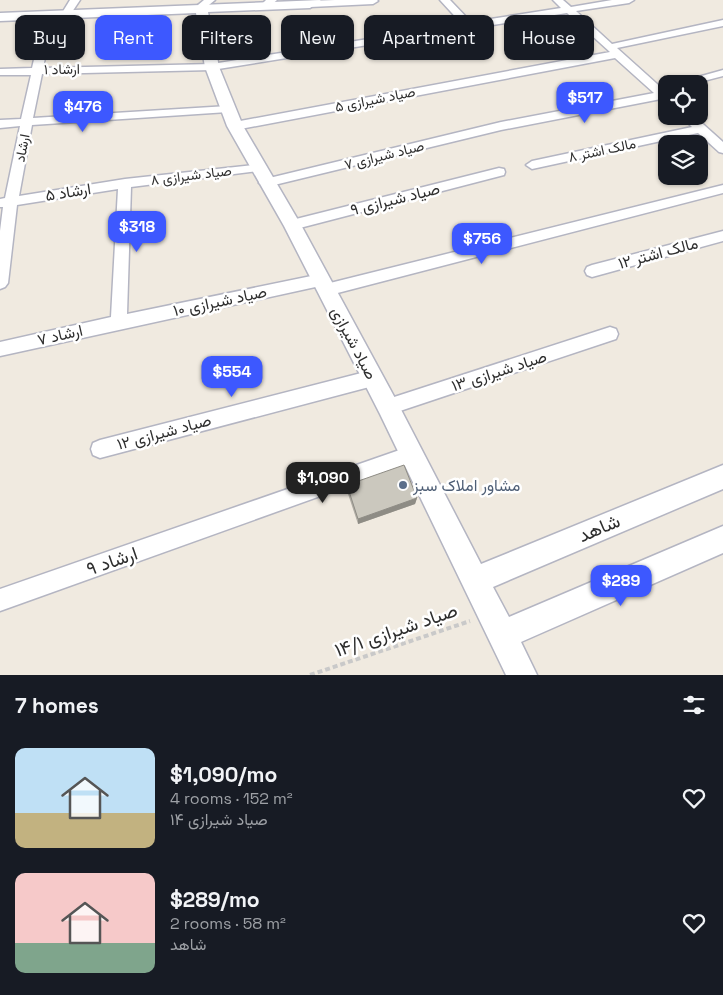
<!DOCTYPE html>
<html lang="en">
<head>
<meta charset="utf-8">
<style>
	:root { --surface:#171b24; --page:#242831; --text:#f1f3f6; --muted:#9ea1a6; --accent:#3d58ff }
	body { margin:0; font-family:"Space Grotesk",Vazirmatn,sans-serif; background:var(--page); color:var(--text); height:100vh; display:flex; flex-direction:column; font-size:19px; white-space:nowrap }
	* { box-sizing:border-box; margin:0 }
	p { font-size:16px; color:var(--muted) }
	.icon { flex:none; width:28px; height:28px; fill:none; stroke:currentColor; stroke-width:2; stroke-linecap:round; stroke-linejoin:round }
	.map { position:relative; height:675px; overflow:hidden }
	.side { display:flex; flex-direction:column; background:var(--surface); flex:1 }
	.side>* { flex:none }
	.hud { position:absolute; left:15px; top:15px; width:694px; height:45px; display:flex; gap:10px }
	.buttons { position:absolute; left:658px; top:75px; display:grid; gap:10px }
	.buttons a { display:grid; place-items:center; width:50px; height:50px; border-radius:10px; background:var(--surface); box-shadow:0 1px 4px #0004; font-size:25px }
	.price { position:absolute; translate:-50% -42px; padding:0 11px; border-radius:10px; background:var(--accent); color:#fff; font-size:16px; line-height:32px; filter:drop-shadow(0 1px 2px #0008) }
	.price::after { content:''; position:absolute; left:50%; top:30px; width:15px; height:11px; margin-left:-8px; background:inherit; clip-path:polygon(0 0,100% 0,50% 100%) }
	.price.on { background:#222; color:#fff }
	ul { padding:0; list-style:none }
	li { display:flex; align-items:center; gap:15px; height:125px; padding:0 15px }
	li span { display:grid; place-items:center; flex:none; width:140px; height:100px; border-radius:10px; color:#555 }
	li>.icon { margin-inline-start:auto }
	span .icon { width:60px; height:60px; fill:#fffc; stroke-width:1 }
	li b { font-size:21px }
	h2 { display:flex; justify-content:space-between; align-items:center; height:60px; padding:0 15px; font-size:21px }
	.chip { padding:0 18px; border-radius:10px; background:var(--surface); box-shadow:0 1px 4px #0004; font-size:18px; line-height:45px }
	.chip.on { background:var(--accent); color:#fff }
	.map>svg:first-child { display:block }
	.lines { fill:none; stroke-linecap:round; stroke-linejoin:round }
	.minor-casing { stroke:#b4b5c2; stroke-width:3 }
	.tertiary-casing { stroke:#b4b5c2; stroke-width:3 }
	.path { stroke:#c9c9c9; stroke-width:4; stroke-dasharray:5 3; stroke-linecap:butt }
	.minor { fill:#fff; fill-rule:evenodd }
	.tertiary { fill:#fff; fill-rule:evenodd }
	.wall { fill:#afaca3 }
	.shaded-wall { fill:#8e8c85 }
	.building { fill:#cbc8be; stroke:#8e8c85 }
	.service-dot { fill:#5c6f8a; stroke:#fff; stroke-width:2 }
	.labels { text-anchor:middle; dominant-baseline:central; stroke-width:5; stroke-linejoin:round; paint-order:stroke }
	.far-street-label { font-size:14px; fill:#2e2e2e; stroke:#fff }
	.street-label { font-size:16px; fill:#2e2e2e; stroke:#fff }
	.service-label { font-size:16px; fill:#4e5e75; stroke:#fff; text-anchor:start }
	.near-street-label { font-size:19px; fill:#2e2e2e; stroke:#fff }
</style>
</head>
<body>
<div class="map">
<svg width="723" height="675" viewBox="0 0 723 675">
	<rect width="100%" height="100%" fill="#f0eae0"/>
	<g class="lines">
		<defs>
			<g id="minor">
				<polygon points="70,0 80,0 70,15 64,15 62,13"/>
				<polygon points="204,0 215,0 204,9 198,9 198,5"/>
				<polygon points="266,0 277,0 269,7 263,7 261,5"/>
				<polygon points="335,0 377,0 378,1 373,4 310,7 305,4 310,1"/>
				<polygon points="440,0 450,0 471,22 561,8 553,0 563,0 571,7 612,0 634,0 629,3 576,11 612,44 723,20 723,26 617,48 666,92 666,101 661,99 501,130 266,187 259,183 261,180 501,122 654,93 615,58 235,130 229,126 235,122 610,52 567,13 212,70 42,74 33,118 228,106 234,109 228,112 32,125 19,196 125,179 262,164 263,167 257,171 131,187 127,314 321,274 326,276 329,280 326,284 723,185 723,193 326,296 321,294 318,290 320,286 0,356 0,342 111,317 118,189 17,205 8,283 5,287 0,289 0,231 3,207 0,207 0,199 5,198 20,126 0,128 0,120 21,119 31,75 0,75 0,69 32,68 45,13 53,15 43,68 212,64 462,24"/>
				<polygon points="723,70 723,76 692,84 673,84"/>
				<polygon points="681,116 694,116 723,142 723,153 719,152 698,133 532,169 526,165 532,161 692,127"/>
				<polygon points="499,168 504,169 505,172 504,175 292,230 285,225 292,220"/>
				<polygon points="723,231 723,241 592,277 587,275 585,271 587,267 592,265"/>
				<polygon points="610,327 616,329 618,334 616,339 388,415 382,413 379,407 382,401 388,399"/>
				<polygon points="373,370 379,373 382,378 379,383 373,386 100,458 93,455 91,449 93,443 100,440"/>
				<polygon points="411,446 418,449 420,455 418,461 0,611 0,589"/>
			</g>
			<polygon id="tertiary" points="321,0 310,8 208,12 219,67 243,126 301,225 396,400 481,564 723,465 723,489 493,587 509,617 723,526 723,553 521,642 537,675 506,675 380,414 284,226 227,126 205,67 196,13 0,21 0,13"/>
		</defs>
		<!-- minor casing -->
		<use href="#minor" class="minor-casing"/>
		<!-- tertiary casing -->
		<use href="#tertiary" class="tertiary-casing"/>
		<!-- path -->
		<polyline class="path" points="310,675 470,621"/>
		<!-- minor -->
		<use href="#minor" class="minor"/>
		<!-- tertiary -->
		<use href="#tertiary" class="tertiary"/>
	</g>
	<!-- wall -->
	<polygon class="wall" points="347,485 417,498 415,504 358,524 347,491"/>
	<!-- shaded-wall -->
	<polygon class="shaded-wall" points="417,498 415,504 358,524 358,519"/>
	<!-- building -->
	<polygon class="building" points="404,465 417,498 358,519 347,485"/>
	<!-- markers -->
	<circle class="service-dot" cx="403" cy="485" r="5"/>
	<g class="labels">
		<!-- far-street labels -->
		<g class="far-street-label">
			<text transform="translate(62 69) rotate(-1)">ارشاد ۱</text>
			<text transform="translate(375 99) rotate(-11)">صیاد شیرازی ۵</text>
			<text transform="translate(22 148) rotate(-79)">ارشاد</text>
			<text transform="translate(602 150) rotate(-12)">مالک اشتر ۸</text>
			<text transform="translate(384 155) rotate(-14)">صیاد شیرازی ۷</text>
			<text transform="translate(191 175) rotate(-7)">صیاد شیرازی ۸</text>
		</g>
		<!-- street labels -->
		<g class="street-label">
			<text transform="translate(68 192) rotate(-9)">ارشاد ۵</text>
			<text transform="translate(395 199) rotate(-14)">صیاد شیرازی ۹</text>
			<text transform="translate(658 253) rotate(-15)">مالک اشتر ۱۲</text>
			<text transform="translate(220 301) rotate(-12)">صیاد شیرازی ۱۰</text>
			<text transform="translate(60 335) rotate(-13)">ارشاد ۷</text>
			<text transform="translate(354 343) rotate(62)">صیاد شیرازی</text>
			<text transform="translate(499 371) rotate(-18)">صیاد شیرازی ۱۳</text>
			<text transform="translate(164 432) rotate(-15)">صیاد شیرازی ۱۲</text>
		</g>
		<!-- service labels -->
		<g class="service-label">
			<text x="413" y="485">مشاور املاک سبز</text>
		</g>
		<!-- near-street labels -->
		<g class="near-street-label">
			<text transform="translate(599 528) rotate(-23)">شاهد</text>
			<text transform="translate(112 561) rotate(-19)">ارشاد ۹</text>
			<text transform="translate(396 630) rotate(-19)">صیاد شیرازی ۱۴/۱</text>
		</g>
	</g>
</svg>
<div class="buttons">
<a><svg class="icon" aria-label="locate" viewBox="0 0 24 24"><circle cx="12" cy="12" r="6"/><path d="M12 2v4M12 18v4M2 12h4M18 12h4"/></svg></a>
<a><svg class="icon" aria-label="layers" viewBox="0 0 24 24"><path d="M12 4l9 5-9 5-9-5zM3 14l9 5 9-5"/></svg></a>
</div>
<b class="price" style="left:585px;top:124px">$517</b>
<b class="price" style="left:83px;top:133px">$476</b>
<b class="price" style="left:137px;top:253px">$318</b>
<b class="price" style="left:482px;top:265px">$756</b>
<b class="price" style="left:232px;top:398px">$554</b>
<b class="price on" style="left:323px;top:504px">$1,090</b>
<b class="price" style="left:621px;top:607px">$289</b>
<div class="hud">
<a class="chip">Buy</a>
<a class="chip on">Rent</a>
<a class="chip">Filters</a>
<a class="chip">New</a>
<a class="chip">Apartment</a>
<a class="chip">House</a>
</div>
</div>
<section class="side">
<h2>7 homes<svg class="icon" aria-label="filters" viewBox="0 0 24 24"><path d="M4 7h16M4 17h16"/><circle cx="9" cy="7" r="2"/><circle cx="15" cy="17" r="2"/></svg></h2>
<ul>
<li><span style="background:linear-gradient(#bfe0f5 65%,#c2b280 0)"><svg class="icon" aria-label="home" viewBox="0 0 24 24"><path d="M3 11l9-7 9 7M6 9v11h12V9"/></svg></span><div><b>$1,090/mo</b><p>4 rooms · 152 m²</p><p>صیاد شیرازی ۱۴</p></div><svg class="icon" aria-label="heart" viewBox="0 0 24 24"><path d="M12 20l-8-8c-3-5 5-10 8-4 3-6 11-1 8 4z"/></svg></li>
<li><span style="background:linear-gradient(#f6c9c9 70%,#7fa58c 0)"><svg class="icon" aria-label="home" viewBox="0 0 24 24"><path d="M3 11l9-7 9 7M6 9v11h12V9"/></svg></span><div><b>$289/mo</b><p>2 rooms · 58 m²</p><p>شاهد</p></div><svg class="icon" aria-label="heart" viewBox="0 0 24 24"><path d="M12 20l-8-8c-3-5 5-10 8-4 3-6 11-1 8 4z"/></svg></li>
</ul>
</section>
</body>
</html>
